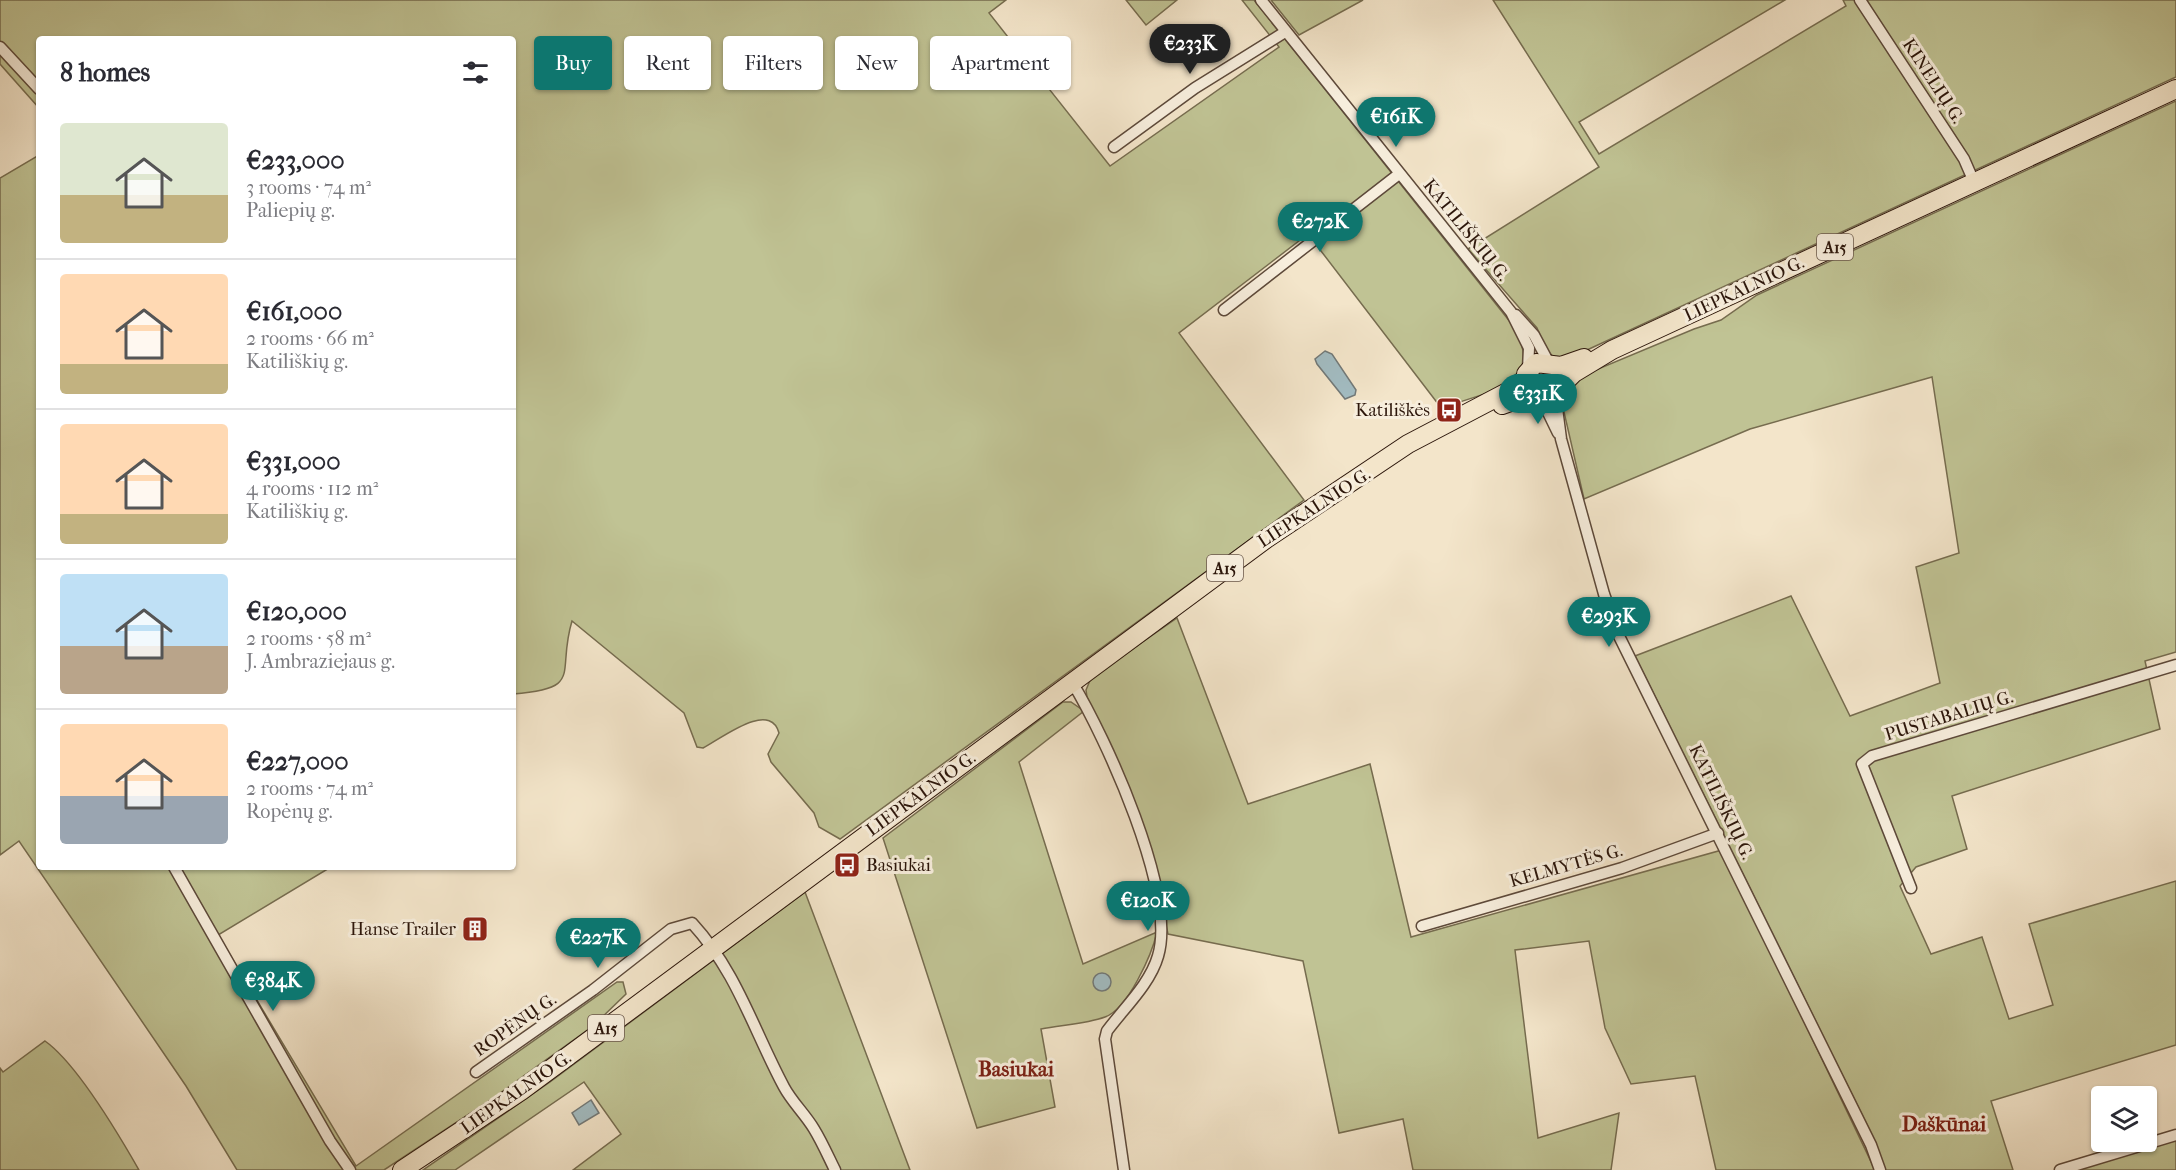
<!DOCTYPE html>
<html lang="en">
<head>
<meta charset="utf-8">
<style>
	:root { --surface:#fff; --page:#f2f2f3; --text:#2b2b33; --muted:#7c7c81; --line:#e1e1e2; --accent:#0f766e }
	body { margin:0; font-family:"IM FELL French Canon",serif; background:var(--page); color:var(--text); height:100vh; display:flex; flex-direction:column; font-size:22px; white-space:nowrap }
	* { box-sizing:border-box; margin:0 }
	p { font-size:20px; color:var(--muted) }
	.icon { flex:none; width:33px; height:33px; fill:none; stroke:currentColor; stroke-width:2; stroke-linecap:round; stroke-linejoin:round }
	.map { position:relative; flex:1; overflow:hidden }
	.drawer { position:absolute; left:36px; top:36px; width:480px; height:834px; display:flex; flex-direction:column; background:var(--surface); border-radius:6px; box-shadow:0 2px 4px #0004 }
	.drawer>* { flex:none }
	.banner { position:absolute; left:534px; top:36px; width:570px; height:54px; display:flex; gap:12px }
	.tools { position:absolute; left:2091px; top:1086px; display:grid; gap:12px }
	.tools a { display:grid; place-items:center; width:66px; height:66px; border-radius:6px; background:var(--surface); box-shadow:0 2px 4px #0004; font-size:30px }
	.price { position:absolute; translate:-50% -51px; padding:0 14px; border-radius:21px; background:var(--accent); color:#fff; font-size:20px; line-height:39px; filter:drop-shadow(0 2px 3px #0008) }
	.price::after { content:''; position:absolute; left:50%; top:36px; width:18px; height:14px; margin-left:-9px; background:inherit; clip-path:polygon(0 0,100% 0,50% 100%) }
	.price.on { background:#222; color:#fff }
	ul { padding:0; list-style:none }
	li { display:flex; align-items:center; gap:18px; height:150px; padding:0 24px }
	li+li { border-top:2px solid var(--line) }
	li span { display:grid; place-items:center; flex:none; width:168px; height:120px; border-radius:6px; color:#555 }
	li>.icon { margin-inline-start:auto }
	span .icon { width:72px; height:72px; fill:#fffc; stroke-width:1 }
	li b { font-size:26px }
	h2 { display:flex; justify-content:space-between; align-items:center; height:72px; padding:0 24px; font-size:26px }
	.pill { padding:0 21px; border-radius:6px; background:var(--surface); box-shadow:0 2px 4px #0004; font-size:21px; line-height:54px }
	.pill.on { background:var(--accent); color:#fff }
	.map>svg:first-child { display:block }
	.green { fill:#c0c394; stroke:#766c4f; stroke-width:1.5 }
	.water { fill:#a2bcc2; stroke:#727978; stroke-width:1.5 }
	.lines { fill:none; stroke-linecap:round; stroke-linejoin:round }
	.street-casing { stroke:#5d493a; stroke-width:13 }
	.highway-casing { stroke:#2b150a; stroke-width:20 }
	.street { stroke:#f7eedd; stroke-width:10 }
	.highway { stroke:#f3e5ca; stroke-width:18 }
	.labels { text-anchor:middle; dominant-baseline:central; stroke-width:6; stroke-linejoin:round; paint-order:stroke }
	.shield { fill:#f7eedd; stroke:#685649; stroke-width:1.5 }
	.shield-label { font-size:16px; font-weight:bold; fill:#2b150a }
	.street-label { font-size:18px; fill:#2b150a; stroke:#f7eedd }
	.poi-label { font-size:18px; fill:#2b150a; stroke:#f7eedd; text-anchor:end }
	.quarter-label { font-size:21px; font-weight:bold; fill:#7a1f14; stroke:#f7eedd }
</style>
</head>
<body>
<div class="map">
<svg width="2176" height="1170" viewBox="0 0 2176 1170">
	<rect width="100%" height="100%" fill="#f3e5ca"/>
	<filter id="stains"><feTurbulence type="fractalNoise" baseFrequency=".00333" numOctaves="4"/><feColorMatrix values="0 0 0 0 .2 0 0 0 0 .09 0 0 0 0 .02 0 0 0 .5 -.17"/></filter>
	<radialGradient id="worn" r=".72"><stop offset=".6" stop-color="#630" stop-opacity="0"/><stop offset="1" stop-color="#630" stop-opacity=".3"/></radialGradient>
	<!-- green -->
	<g class="green">
		<path d="M0 0H1006L989 13 1110 166 1279 47 1242 0H1254L1515 328C1547 391 1482 390 1442 409L1308 234 1179 333 1304 500 840 839 819 827 814 813 771 762 768 754 779 733C770 700 722 738 703 748L697 747 684 713 572 621C556 674 585 688 513 694V39H39V108L0 64Z"/>
		<polygon points="1126,0 1177,0 1146,25"/>
		<polygon points="1271,0 1363,0 1299,35"/>
		<polygon points="1493,0 1785,0 1579,122 1599,154 1846,6 1843,0 2176,0 2176,77 1587,350 1566,359 1555,358 1546,350 1537,328 1468,249 1599,167"/>
		<polygon points="2176,101 2176,652 2145,661 2160,729 1952,796 1967,849 1916,867 1900,886 1931,954 1982,937 2009,1019 2053,1005 2029,924 2176,881 2176,1045 1991,1101 2013,1170 1885,1170 1871,1133 1635,656 1791,596 1850,716 1940,683 1916,567 1959,553 1932,377 1750,429 1584,499 1561,399 1574,379 1694,329 1721,320 1757,295"/>
		<polygon points="39,155 39,867 331,867 218,935 356,1166 617,982 623,982 626,994 593,1026 489,1101 384,1170 237,1170 186,1086 19,841 0,855 0,178"/>
		<polygon points="1177,618 1248,804 1370,764 1411,937 1722,850 1875,1170 1716,1170 1695,1076 1631,1084 1605,1028 1589,941 1515,950 1538,1138 1619,1113 1611,1170 1413,1170 1403,1119 1339,1133 1303,961 1168,934 1149,847 1114,753 1087,697 1086,690 1091,678"/>
		<path d="M1063 702H1071L1084 711 1019 762 1083 964 1157 932C1152 954 1128 1009 1105 1017 1086 1024 1061 1025 1041 1029L1055 1107 977 1128 883 838Z"/>
		<polygon points="805,892 910,1170 573,1170 621,1134 584,1082 455,1170 423,1170 550,1082"/>
		<path d="M45 1041C76 1063 119 1135 139 1170H0V1068L3 1072Z"/>
		<polygon points="2176,1140 2176,1170 2072,1170"/>
	</g>
	<!-- water -->
	<g class="water">
		<polygon points="1325,351 1332,354 1356,390 1355,395 1345,399 1317,364 1315,359"/>
		<circle cx="1102" cy="982" r="9"/>
		<polygon points="591,1100 599,1113 579,1125 572,1113"/>
	</g>
	<g class="lines">
		<defs>
			<g id="street">
				<polyline points="1261,0 1511,312 1529,348 1528,369"/>
				<polyline points="1860,0 1964,159 1974,182"/>
				<polyline points="0,47 39,89"/>
				<polyline points="1114,147 1195,88 1285,32"/>
				<polyline points="1224,310 1399,174"/>
				<polyline points="1516,315 1534,335 1549,363"/>
				<polyline points="1555,393 1561,439 1604,594 1618,634 1871,1145 1880,1170"/>
				<polyline points="1541,398 1558,433"/>
				<path d="M1072 682C1106 738 1177 893 1158 956 1150 984 1124 1008 1107 1031L1105 1039 1124 1170"/>
				<polyline points="174,867 330,1141 350,1170"/>
				<polyline points="1911,888 1862,764 1872,756 2176,665"/>
				<polyline points="1422,926 1622,868 1718,833"/>
				<path d="M476 1072 593 990 671 929 692 923C737 972 753 1029 784 1087 792 1102 805 1114 814 1129 822 1142 828 1156 835 1170"/>
				<polyline points="2060,1170 2176,1135"/>
			</g>
			<g id="highway">
				<polyline points="1527,389 1526,374 1536,363 1561,366 1584,358"/>
				<polyline points="1502,405 1527,396 1551,396 1574,373 1612,350 2176,89"/>
				<polyline points="402,1170 521,1091 1266,539 1408,444 1511,390 1524,380"/>
			</g>
		</defs>
		<!-- street casing -->
		<use href="#street" class="street-casing"/>
		<!-- highway casing -->
		<use href="#highway" class="highway-casing"/>
		<!-- street -->
		<use href="#street" class="street"/>
		<!-- highway -->
		<use href="#highway" class="highway"/>
	</g>
	<!-- icons -->
	<defs>
		<symbol id="bus-square" viewBox="-11 -11 22 22"><rect x="-9" y="-9" width="18" height="18" rx="4" fill="#8f2418" stroke="#f7eedd"/><path d="M-5-6H5V4H4V6H2V4H-2V6H-4V4H-5ZM-3.5-4V0h7V-4ZM-3.5 1.2v1.5H-2V1.2ZM2 1.2v1.5H3.5V1.2Z" fill="#fff"/></symbol>
		<symbol id="building-square" viewBox="-11 -11 22 22"><rect x="-9" y="-9" width="18" height="18" rx="4" fill="#8f2418" stroke="#f7eedd"/><path d="M-4-6H4V6H1V3H-1V6H-4ZM-2.5-4.3h1.7v1.8h-1.7ZM.8-4.3h1.7v1.8H.8ZM-2.5-1h1.7V.8h-1.7ZM.8-1h1.7V.8H.8Z" fill="#fff"/></symbol>
	</defs>
	<g fill-rule="evenodd">
		<use href="#bus-square" x="1434" y="395" width="30" height="30"/>
		<use href="#bus-square" x="832" y="850" width="30" height="30"/>
		<use href="#building-square" x="460" y="914" width="30" height="30"/>
	</g>
	<g class="labels">
		<!-- shield labels -->
		<g class="shield">
			<rect x="1817" y="234" width="36" height="26" rx="4.5"/>
			<rect x="1207" y="555" width="36" height="26" rx="4.5"/>
			<rect x="588" y="1015" width="36" height="26" rx="4.5"/>
		</g>
		<g class="shield-label">
			<text x="1835" y="247">A15</text>
			<text x="1225" y="568">A15</text>
			<text x="606" y="1028">A15</text>
		</g>
		<!-- street labels -->
		<g class="street-label">
			<text transform="translate(1933 81) rotate(57)">KINELIŲ G.</text>
			<text transform="translate(1466 230) rotate(51)">KATILIŠKIŲ G.</text>
			<text transform="translate(1744 289) rotate(-25)">LIEPKALNIO G.</text>
			<text transform="translate(1314 508) rotate(-33)">LIEPKALNIO G.</text>
			<text transform="translate(1949 716) rotate(-17)">PUSTABALIŲ G.</text>
			<text transform="translate(921 794) rotate(-36)">LIEPKALNIO G.</text>
			<text transform="translate(1721 802) rotate(64)">KATILIŠKIŲ G.</text>
			<text transform="translate(1566 866) rotate(-16)">KELMYTĖS G.</text>
			<text transform="translate(515 1025) rotate(-35)">ROPĖNŲ G.</text>
			<text transform="translate(516 1093) rotate(-35)">LIEPKALNIO G.</text>
		</g>
		<!-- poi labels -->
		<g class="poi-label">
			<text x="1430" y="410">Katiliškės</text>
			<text x="866" y="865" text-anchor="start">Basiukai</text>
			<text x="456" y="929">Hanse Trailer</text>
		</g>
		<!-- quarter labels -->
		<g class="quarter-label">
			<text x="1016" y="1069">Basiukai</text>
			<text x="1944" y="1124">Daškūnai</text>
		</g>
	</g>
	<rect width="100%" height="100%" filter="url(#stains)"/>
	<rect width="100%" height="100%" fill="url(#worn)"/>
</svg>
<div class="tools">
<a><svg class="icon" aria-label="layers" viewBox="0 0 24 24"><path d="M12 4l9 5-9 5-9-5zM3 14l9 5 9-5"/></svg></a>
</div>
<b class="price on" style="left:1190px;top:75px">€233K</b>
<b class="price" style="left:1396px;top:148px">€161K</b>
<b class="price" style="left:1320px;top:253px">€272K</b>
<b class="price" style="left:1538px;top:425px">€331K</b>
<b class="price" style="left:1609px;top:648px">€293K</b>
<b class="price" style="left:1148px;top:932px">€120K</b>
<b class="price" style="left:598px;top:969px">€227K</b>
<b class="price" style="left:273px;top:1012px">€384K</b>
<div class="banner">
<a class="pill on">Buy</a>
<a class="pill">Rent</a>
<a class="pill">Filters</a>
<a class="pill">New</a>
<a class="pill">Apartment</a>
</div>
<section class="drawer">
<h2>8 homes<svg class="icon" aria-label="filters" viewBox="0 0 24 24"><path d="M4 7h16M4 17h16"/><circle cx="9" cy="7" r="2"/><circle cx="15" cy="17" r="2"/></svg></h2>
<ul>
<li><span style="background:linear-gradient(#dfe7d0 60%,#c2b280 0)"><svg class="icon" aria-label="home" viewBox="0 0 24 24"><path d="M3 11l9-7 9 7M6 9v11h12V9"/></svg></span><div><b>€233,000</b><p>3 rooms · 74 m²</p><p>Paliepių g.</p></div></li>
<li><span style="background:linear-gradient(#ffd9b3 75%,#c2b280 0)"><svg class="icon" aria-label="home" viewBox="0 0 24 24"><path d="M3 11l9-7 9 7M6 9v11h12V9"/></svg></span><div><b>€161,000</b><p>2 rooms · 66 m²</p><p>Katiliškių g.</p></div></li>
<li><span style="background:linear-gradient(#ffd9b3 75%,#c2b280 0)"><svg class="icon" aria-label="home" viewBox="0 0 24 24"><path d="M3 11l9-7 9 7M6 9v11h12V9"/></svg></span><div><b>€331,000</b><p>4 rooms · 112 m²</p><p>Katiliškių g.</p></div></li>
<li><span style="background:linear-gradient(#bfe0f5 60%,#b9a48a 0)"><svg class="icon" aria-label="home" viewBox="0 0 24 24"><path d="M3 11l9-7 9 7M6 9v11h12V9"/></svg></span><div><b>€120,000</b><p>2 rooms · 58 m²</p><p>J. Ambraziejaus g.</p></div></li>
<li><span style="background:linear-gradient(#ffd9b3 60%,#9aa5b1 0)"><svg class="icon" aria-label="home" viewBox="0 0 24 24"><path d="M3 11l9-7 9 7M6 9v11h12V9"/></svg></span><div><b>€227,000</b><p>2 rooms · 74 m²</p><p>Ropėnų g.</p></div></li>
</ul>
</section>
</div>
</body>
</html>
